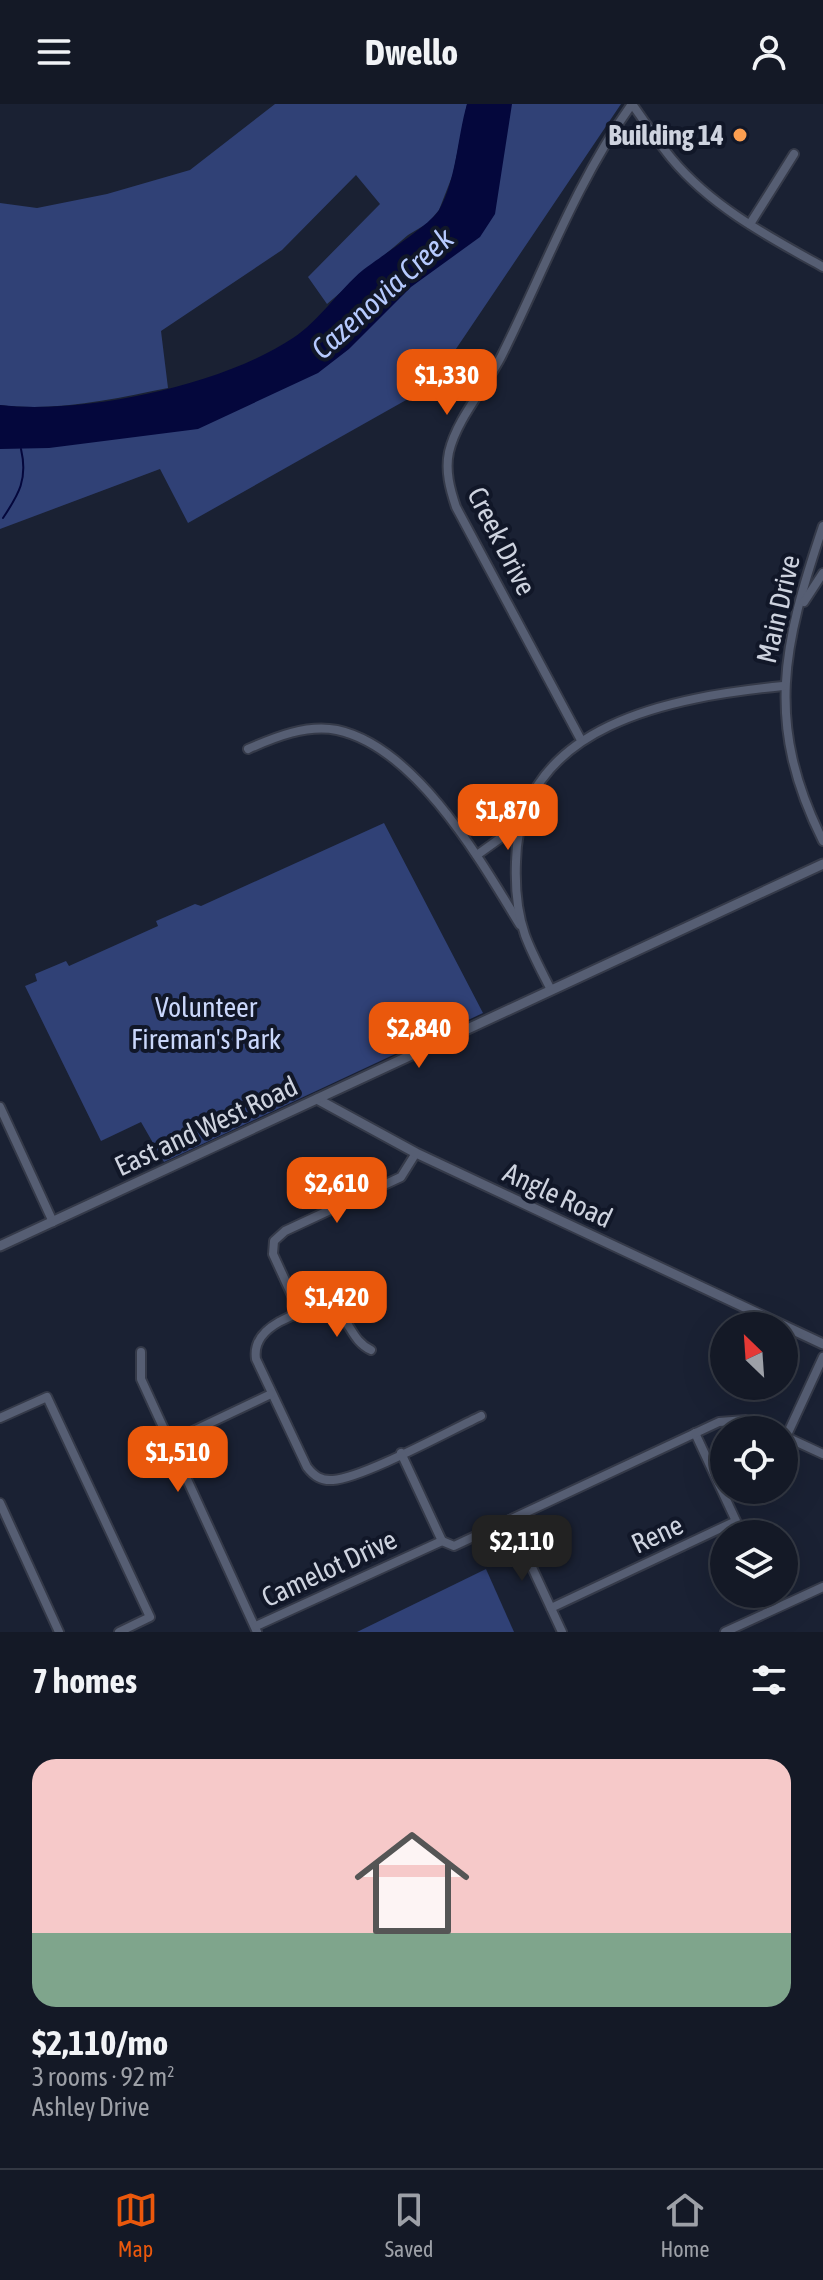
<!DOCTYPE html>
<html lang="en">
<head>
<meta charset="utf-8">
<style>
	:root { --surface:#141926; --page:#212632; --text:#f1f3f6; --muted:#9da0a7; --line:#333843; --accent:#ea580c }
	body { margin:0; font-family:"Asap Condensed",sans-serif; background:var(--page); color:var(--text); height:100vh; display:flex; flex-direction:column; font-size:30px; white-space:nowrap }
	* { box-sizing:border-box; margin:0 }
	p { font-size:26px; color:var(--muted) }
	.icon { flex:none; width:44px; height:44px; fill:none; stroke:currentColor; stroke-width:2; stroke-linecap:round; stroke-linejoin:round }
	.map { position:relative; height:1528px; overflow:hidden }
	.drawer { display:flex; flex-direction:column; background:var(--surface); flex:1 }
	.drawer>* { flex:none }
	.needle { width:52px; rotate:335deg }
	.fabs { position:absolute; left:710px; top:1208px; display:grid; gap:16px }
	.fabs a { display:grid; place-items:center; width:88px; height:88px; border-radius:50%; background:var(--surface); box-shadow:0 8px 32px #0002,0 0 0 2px var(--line); font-size:40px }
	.price { position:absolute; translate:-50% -68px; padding:0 18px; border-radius:16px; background:var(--accent); color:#fff; font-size:26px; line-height:52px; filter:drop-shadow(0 2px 4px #0008) }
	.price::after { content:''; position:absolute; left:50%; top:48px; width:24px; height:18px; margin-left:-12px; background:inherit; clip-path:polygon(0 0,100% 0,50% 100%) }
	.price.on { background:#222; color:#fff }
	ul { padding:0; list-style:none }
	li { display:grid; align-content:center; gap:16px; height:424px; padding:0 32px }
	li+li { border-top:2px solid var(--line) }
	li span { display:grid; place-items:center; height:248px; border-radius:24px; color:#555 }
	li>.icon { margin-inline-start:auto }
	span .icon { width:144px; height:144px; fill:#fffc; stroke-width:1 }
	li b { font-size:34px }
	h2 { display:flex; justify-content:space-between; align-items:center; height:96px; padding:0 32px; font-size:34px }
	header { display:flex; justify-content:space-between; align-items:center; height:104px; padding:0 32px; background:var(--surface); font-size:36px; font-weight:700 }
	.tab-bar { display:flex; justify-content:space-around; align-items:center; height:112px; border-top:2px solid var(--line); background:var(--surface); font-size:22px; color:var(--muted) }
	.tab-bar a { display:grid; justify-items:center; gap:4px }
	.tab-bar .on { color:var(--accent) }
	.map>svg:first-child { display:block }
	.green { fill:#304176 }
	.water { fill:#04073c }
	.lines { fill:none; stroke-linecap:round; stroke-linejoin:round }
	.stream { stroke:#04073c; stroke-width:2 }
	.minor-casing { stroke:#353a49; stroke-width:12 }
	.tertiary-casing { stroke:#353a49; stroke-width:13 }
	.minor { stroke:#565e73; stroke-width:8 }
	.tertiary { stroke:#565e73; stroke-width:9 }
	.poi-dot { fill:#fb9e50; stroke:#111728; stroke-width:3 }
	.labels { text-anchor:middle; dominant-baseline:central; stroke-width:8; stroke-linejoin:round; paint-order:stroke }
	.poi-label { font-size:28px; font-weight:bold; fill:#ced3df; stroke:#111728; text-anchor:end }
	.street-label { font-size:28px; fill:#ced3df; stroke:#111728 }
	.park-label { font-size:28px; fill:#cad7fb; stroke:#111728 }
	.water-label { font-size:30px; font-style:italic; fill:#b6cafe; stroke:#111728 }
</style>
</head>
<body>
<header><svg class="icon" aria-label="menu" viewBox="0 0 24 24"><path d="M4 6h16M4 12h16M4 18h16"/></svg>Dwello<svg class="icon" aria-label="person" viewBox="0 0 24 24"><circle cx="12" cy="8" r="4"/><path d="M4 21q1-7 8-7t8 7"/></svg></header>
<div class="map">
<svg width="823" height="1528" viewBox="0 0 823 1528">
	<rect width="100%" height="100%" fill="#1a2133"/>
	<!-- green -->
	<g class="green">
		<path d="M275 0H467L453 70 439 106 428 119 408 131 327 200 308 173 380 100 356 71 282 146 161 227 168 284C113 295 57 308 0 301V99L37 104 107 90 190 66Z"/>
		<polygon points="489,0 621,0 431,282 188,419 160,365 0,425 0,329 205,303 465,118"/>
		<polygon points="384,719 483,909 164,1058 141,1018 101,1037 25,882 37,877 35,870 66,857 69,862 158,822 156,817 195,800 201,802"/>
		<polygon points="486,1465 514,1528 357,1528"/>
	</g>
	<!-- water -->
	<path class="water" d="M467 0H512L495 110 480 133 411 183 349 245 318 269 198 325 49 344 0 345V301C83 311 223 281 293 234 319 217 339 186 363 166 380 153 431 120 439 106 457 74 457 34 467 0Z"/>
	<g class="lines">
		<!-- stream -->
		<path class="stream" d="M3 414C19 390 28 375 21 345"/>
		<defs>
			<g id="minor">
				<path d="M632 0C645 18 658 38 672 55 712 103 769 133 823 163"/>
				<polyline points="750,120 794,50"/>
				<path d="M823 422C783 541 764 619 823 737"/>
				<polyline points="804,498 823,469"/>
				<path d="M581 636 456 403C450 385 445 367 449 348 457 314 486 283 502 251 544 167 576 78 632 0"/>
				<path d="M248 645C275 633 307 620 337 626 416 643 481 757 520 821"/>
				<polyline points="477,751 520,720"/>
				<path d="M551 886C542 868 532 850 525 831 517 808 515 782 516 758 518 619 674 593 783 582"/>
				<polyline points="0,1003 53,1118"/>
				<polyline points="301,1211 273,1150 274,1137 285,1127 401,1073 416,1049"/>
				<path d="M371 1246C348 1235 351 1210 327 1204 299 1206 251 1222 256 1255L307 1363C314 1372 321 1377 333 1376 363 1374 449 1327 481 1312"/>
				<polyline points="141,1248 141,1275 257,1528"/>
				<polyline points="0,1314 47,1293 150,1513 119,1528"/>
				<polyline points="784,1332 823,1350"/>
				<polyline points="786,1333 823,1253"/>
				<polyline points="172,1337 271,1290"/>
				<polyline points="401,1349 442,1437"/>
				<polyline points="0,1399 59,1528"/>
				<polyline points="510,1416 562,1528"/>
				<polyline points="551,1504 736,1417 695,1329"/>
				<polyline points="256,1522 442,1437 454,1442 719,1318 746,1316 772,1326"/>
				<polyline points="725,1528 823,1483"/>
			</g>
			<g id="tertiary">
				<polyline points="317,995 416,1049 823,1240"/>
				<polyline points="0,1142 823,760"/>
			</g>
		</defs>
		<!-- minor casing -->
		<use href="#minor" class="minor-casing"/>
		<!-- tertiary casing -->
		<use href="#tertiary" class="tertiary-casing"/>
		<!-- minor -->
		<use href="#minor" class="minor"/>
		<!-- tertiary -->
		<use href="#tertiary" class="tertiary"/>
	</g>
	<!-- markers -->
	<circle class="poi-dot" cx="740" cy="31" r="8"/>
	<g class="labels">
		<!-- poi labels -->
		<g class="poi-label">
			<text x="724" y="31">Building 14</text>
		</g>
		<!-- street labels -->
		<g class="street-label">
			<text transform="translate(502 437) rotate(63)">Creek Drive</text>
			<text transform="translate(778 505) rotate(-77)">Main Drive</text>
			<text transform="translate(206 1022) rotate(-25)">East and West Road</text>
			<text transform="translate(558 1091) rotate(25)">Angle Road</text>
			<text transform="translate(657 1430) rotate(-25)">Rene</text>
			<text transform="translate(329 1464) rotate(-25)">Camelot Drive</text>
		</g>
		<!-- park labels -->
		<g class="park-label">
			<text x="206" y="903">Volunteer<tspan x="206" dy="32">Fireman's Park</tspan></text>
		</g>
		<!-- water labels -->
		<g class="water-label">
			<text transform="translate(382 189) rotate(-42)">Cazenovia Creek</text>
		</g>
	</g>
</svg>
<div class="fabs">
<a><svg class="needle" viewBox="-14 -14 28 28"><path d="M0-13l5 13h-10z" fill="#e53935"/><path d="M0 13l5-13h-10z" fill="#9da0a7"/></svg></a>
<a><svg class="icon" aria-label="locate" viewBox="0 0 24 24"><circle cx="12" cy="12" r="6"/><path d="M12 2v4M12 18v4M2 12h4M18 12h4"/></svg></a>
<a><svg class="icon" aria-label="layers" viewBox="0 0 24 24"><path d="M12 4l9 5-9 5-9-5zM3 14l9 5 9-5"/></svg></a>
</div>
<b class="price" style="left:447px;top:313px">$1,330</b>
<b class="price" style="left:508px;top:748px">$1,870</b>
<b class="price" style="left:419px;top:966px">$2,840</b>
<b class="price" style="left:337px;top:1121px">$2,610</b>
<b class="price" style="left:337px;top:1235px">$1,420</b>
<b class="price" style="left:178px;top:1390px">$1,510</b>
<b class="price on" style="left:522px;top:1479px">$2,110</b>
</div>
<section class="drawer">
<h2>7 homes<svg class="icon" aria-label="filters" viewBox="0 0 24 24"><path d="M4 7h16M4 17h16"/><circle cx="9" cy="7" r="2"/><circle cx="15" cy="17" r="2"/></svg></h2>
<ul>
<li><span style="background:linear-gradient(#f6c9c9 70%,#7fa58c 0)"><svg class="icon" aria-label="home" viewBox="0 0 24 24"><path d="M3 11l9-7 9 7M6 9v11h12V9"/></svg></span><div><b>$2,110/mo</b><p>3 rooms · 92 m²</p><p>Ashley Drive</p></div></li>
</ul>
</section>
<nav class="tab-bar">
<a class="on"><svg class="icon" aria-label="map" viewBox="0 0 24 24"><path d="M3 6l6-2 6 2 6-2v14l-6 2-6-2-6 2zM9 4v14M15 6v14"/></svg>Map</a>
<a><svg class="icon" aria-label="saved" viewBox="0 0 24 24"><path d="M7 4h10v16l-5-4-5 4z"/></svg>Saved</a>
<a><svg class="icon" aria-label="home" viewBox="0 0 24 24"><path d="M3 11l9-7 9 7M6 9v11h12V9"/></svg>Home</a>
</nav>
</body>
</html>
